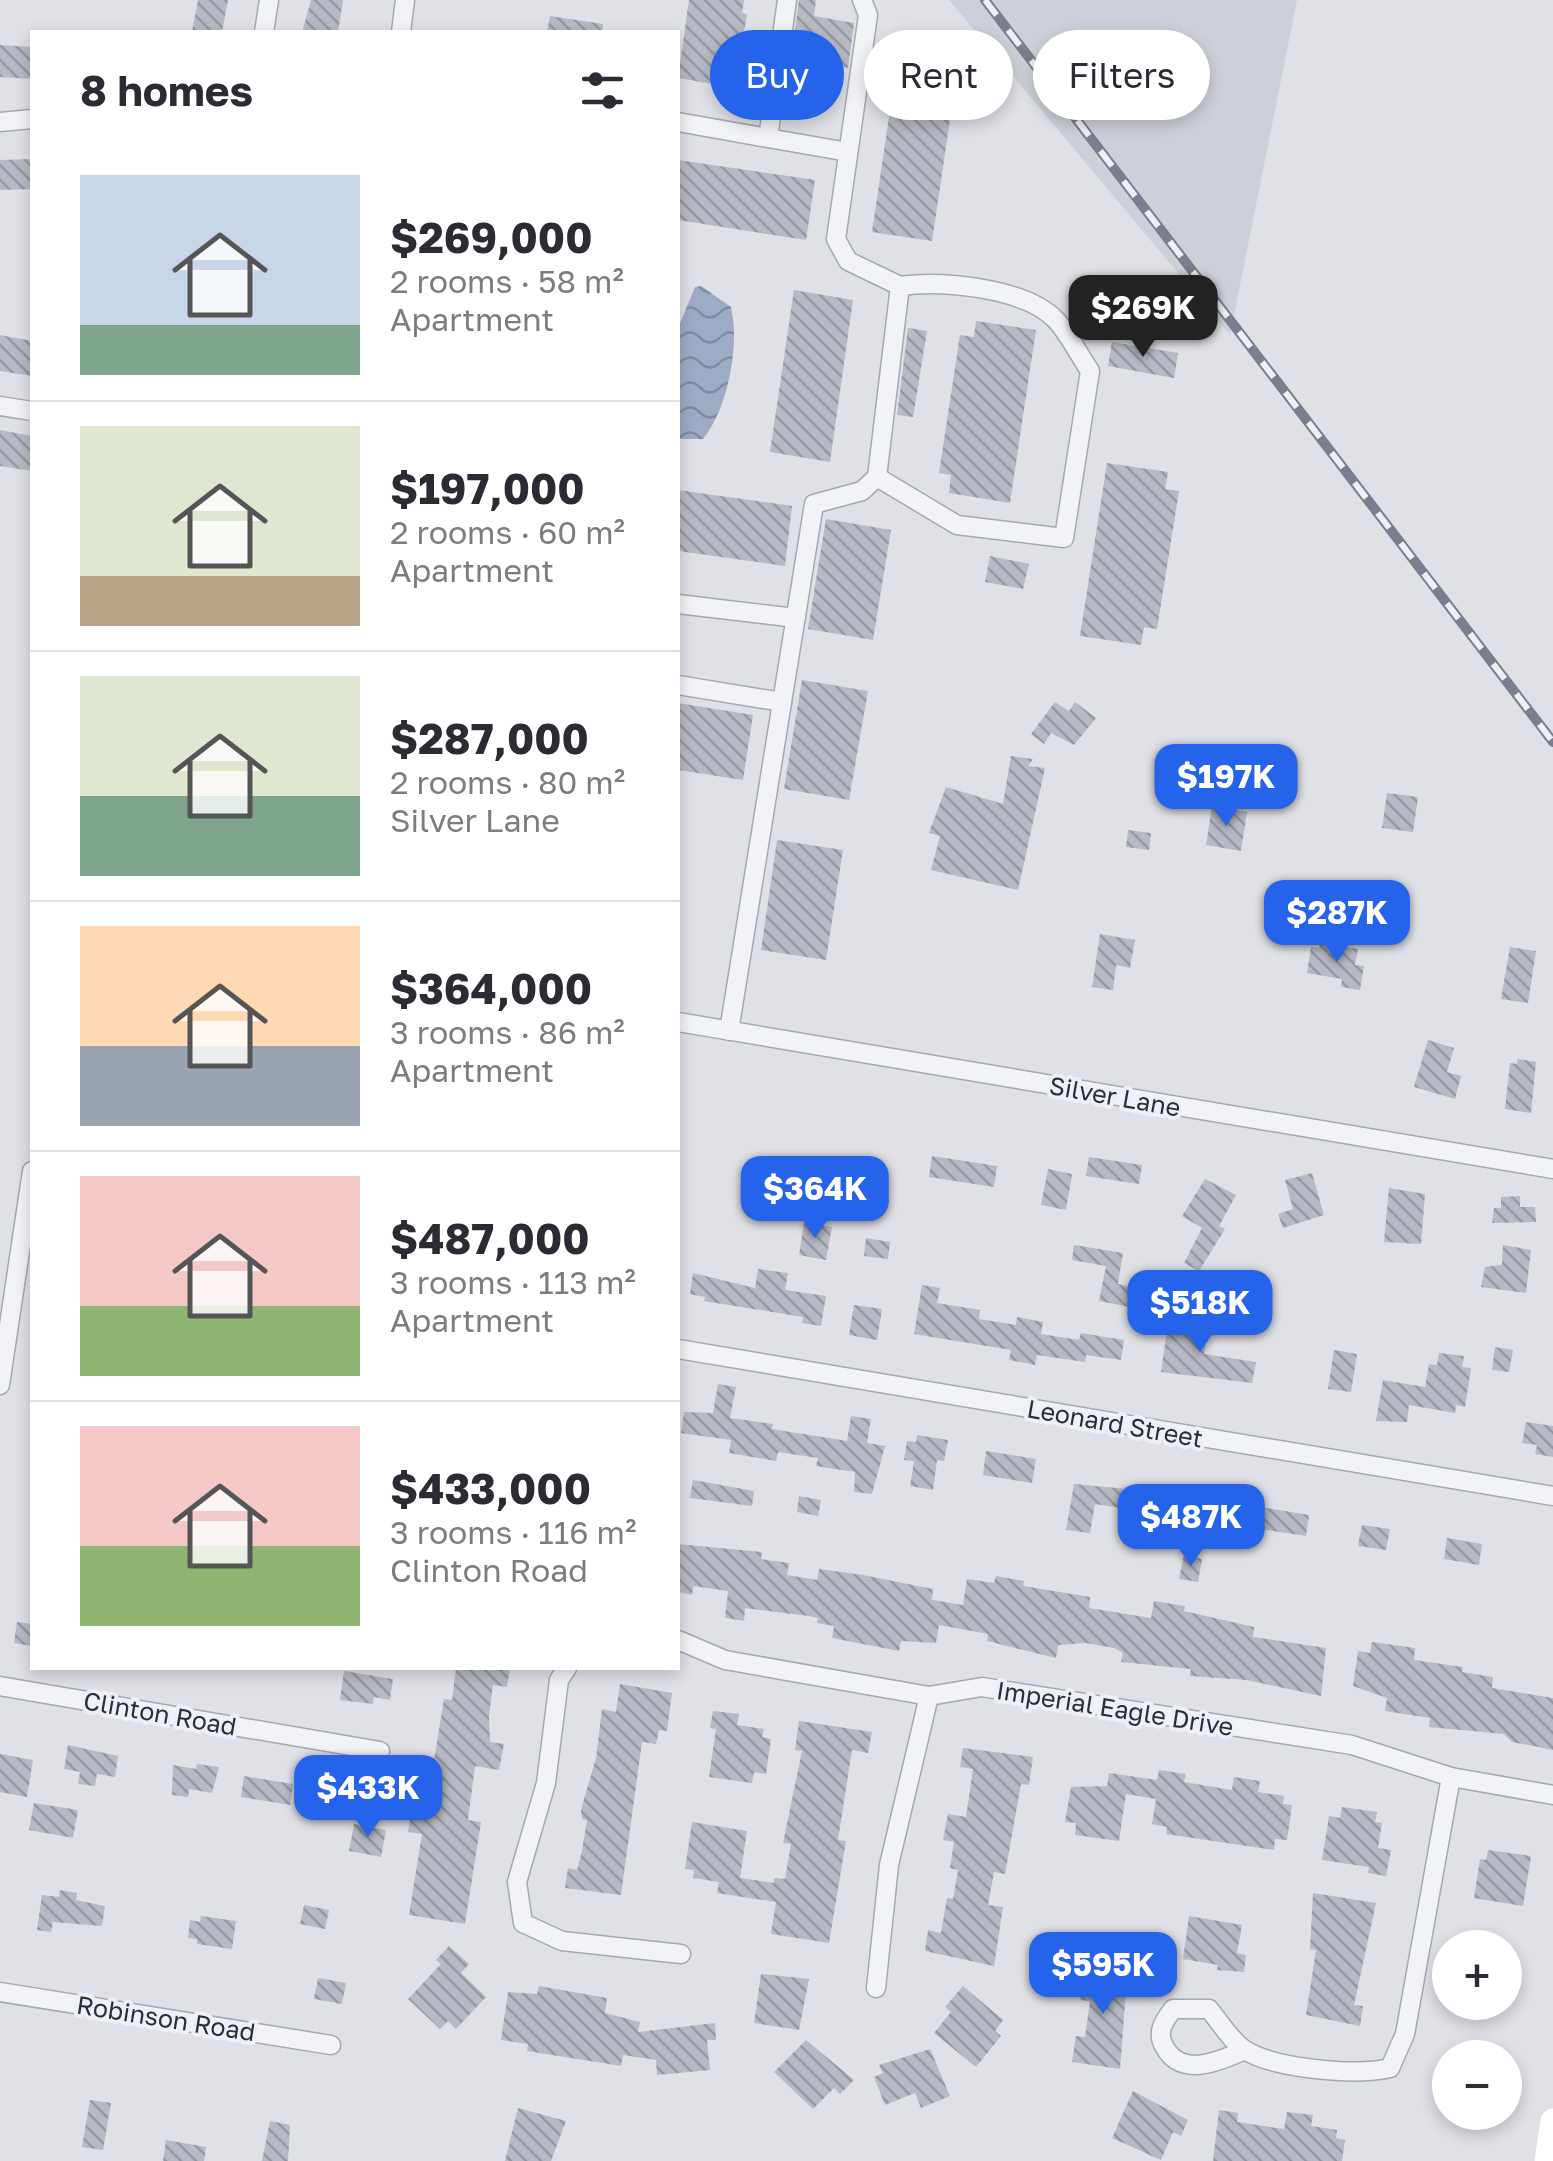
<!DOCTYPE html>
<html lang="en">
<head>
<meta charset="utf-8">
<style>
	:root { --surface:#fff; --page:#f7f7f7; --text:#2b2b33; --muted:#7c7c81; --line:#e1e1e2; --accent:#2563eb }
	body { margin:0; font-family:"Golos Text",sans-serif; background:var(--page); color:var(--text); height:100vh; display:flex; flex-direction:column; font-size:38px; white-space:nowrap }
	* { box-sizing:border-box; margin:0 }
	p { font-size:32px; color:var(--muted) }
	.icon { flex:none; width:55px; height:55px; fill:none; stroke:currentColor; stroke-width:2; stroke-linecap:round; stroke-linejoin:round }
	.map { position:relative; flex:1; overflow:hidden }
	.drawer { position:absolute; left:30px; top:30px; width:650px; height:1640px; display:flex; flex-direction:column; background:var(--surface); border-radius:0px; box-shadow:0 5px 15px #0003 }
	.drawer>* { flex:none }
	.top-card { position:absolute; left:710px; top:30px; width:692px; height:90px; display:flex; gap:20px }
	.tools { position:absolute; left:1432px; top:1930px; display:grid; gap:20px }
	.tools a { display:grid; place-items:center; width:90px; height:90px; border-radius:50%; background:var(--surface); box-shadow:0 5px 15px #0003; font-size:50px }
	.price { position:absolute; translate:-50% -85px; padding:0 22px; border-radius:20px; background:var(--accent); color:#fff; font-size:32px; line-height:65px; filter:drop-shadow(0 2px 5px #0008) }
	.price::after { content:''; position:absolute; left:50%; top:60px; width:30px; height:22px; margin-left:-15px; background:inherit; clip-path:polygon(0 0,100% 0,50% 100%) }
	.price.active { background:#222; color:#fff }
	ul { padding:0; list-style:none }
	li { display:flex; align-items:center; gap:30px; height:250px; padding:0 50px }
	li+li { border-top:2px solid var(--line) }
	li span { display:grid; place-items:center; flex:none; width:280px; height:200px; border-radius:0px; color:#555 }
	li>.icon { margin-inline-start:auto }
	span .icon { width:120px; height:120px; fill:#fffc; stroke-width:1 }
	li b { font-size:42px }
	h2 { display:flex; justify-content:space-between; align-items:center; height:120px; padding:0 50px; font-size:42px }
	.pill { padding:0 35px; border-radius:45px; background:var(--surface); box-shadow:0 5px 15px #0003; font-size:35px; line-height:90px }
	.pill.active { background:var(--accent); color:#fff }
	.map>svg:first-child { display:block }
	.built { fill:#ced0d9 }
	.water { fill:url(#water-waves) }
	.building { fill:url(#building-back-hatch) }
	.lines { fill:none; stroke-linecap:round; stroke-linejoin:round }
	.street-casing { stroke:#a5a8b1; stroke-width:21 }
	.street { stroke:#f2f3f6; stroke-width:18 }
	.secondary { stroke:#fff; stroke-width:25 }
	.rail-casing { stroke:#7a7f8f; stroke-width:10 }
	.rail { stroke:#eff0f5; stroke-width:6; stroke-dasharray:19; stroke-linecap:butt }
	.labels { text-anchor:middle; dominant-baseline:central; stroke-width:8; stroke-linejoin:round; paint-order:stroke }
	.street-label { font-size:25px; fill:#292e3d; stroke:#eff0f5 }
</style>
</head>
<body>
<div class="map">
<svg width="1553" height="2161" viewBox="0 0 1553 2161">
	<defs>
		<pattern id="water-waves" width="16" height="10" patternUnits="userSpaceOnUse" patternTransform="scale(2.5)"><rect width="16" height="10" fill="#9dabc5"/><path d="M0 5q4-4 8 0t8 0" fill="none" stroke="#808ca1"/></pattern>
		<pattern id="building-back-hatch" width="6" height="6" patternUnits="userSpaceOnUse" patternTransform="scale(2.5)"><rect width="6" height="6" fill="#b7bac4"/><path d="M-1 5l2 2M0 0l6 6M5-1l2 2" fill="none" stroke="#9598a0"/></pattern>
	</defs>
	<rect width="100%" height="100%" fill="#dfe1e7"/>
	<!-- built -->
	<polygon class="built" points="949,0 1297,0 1230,335 1121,205"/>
	<!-- water -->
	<path class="water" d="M701 286 731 307C740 345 728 408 703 439H678V328L695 287Z"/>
	<!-- building -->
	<g class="building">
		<polygon points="198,0 228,0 222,32 192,32"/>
		<polygon points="311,0 343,0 338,32 302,32"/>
		<polygon points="689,0 744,0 742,13 747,14 735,88 678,78"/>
		<polygon points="799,0 816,0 814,16 854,23 848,68 807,60 801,106 785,104"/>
		<polygon points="550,16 603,24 602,32 547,32"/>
		<polygon points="0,45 32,47 32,79 0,77"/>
		<polygon points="896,70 956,79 932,241 872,232"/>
		<polygon points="32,159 32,189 0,190 0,160"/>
		<polygon points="678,160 815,180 806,240 678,220"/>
		<polygon points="794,290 853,300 830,462 770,452"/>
		<polygon points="976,321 1036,330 1010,503 949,493 951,475 939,473 960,335 974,337"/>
		<polygon points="908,328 927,331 913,417 897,415"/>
		<polygon points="0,335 32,341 32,376 0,371"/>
		<polygon points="1112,342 1178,353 1174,378 1108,366"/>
		<polygon points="0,430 32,436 32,471 0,466"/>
		<polygon points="1107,463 1168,472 1165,489 1179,491 1157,629 1144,627 1141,645 1080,636"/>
		<polygon points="678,490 792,506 785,566 678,551"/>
		<polygon points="826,519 891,530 873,640 808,629"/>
		<polygon points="990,556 1029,564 1023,589 985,582"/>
		<polygon points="802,680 868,691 849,800 784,789"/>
		<polygon points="1055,702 1069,711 1075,702 1096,718 1074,745 1051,733 1044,744 1031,734"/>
		<polygon points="678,703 753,715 743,780 678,770"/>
		<polygon points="1011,756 1033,759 1028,766 1045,768 1018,890 931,870 940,836 929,833 946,787 1003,804"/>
		<polygon points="1387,793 1418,797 1413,832 1382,828"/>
		<polygon points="1212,806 1247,812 1241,851 1206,845"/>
		<polygon points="1128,830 1151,833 1149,850 1126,847"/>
		<polygon points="777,840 843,850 826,960 761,950"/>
		<polygon points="1100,934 1135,940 1130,968 1116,965 1113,990 1092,987"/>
		<polygon points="1320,943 1358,949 1355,965 1364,966 1360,990 1341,987 1342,979 1307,973 1311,947 1319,948"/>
		<polygon points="1510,947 1536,951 1528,1003 1501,999"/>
		<polygon points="1428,1040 1454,1048 1447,1072 1461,1076 1455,1099 1414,1087"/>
		<polygon points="1518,1059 1536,1062 1531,1113 1505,1109 1510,1063 1517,1064"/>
		<polygon points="932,1156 997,1166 994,1187 929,1177"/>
		<polygon points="1089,1157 1142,1165 1139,1184 1086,1176"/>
		<polygon points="1048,1169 1072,1174 1066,1210 1041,1205"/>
		<polygon points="1312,1173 1324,1215 1283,1228 1278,1214 1293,1209 1285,1180"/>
		<polygon points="1205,1179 1236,1195 1219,1226 1225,1229 1199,1271 1184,1263 1202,1228 1182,1216"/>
		<polygon points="1389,1188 1425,1194 1421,1244 1384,1242"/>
		<polygon points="1520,1196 1520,1207 1535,1207 1536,1222 1492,1223 1494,1208 1501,1208 1501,1197"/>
		<polygon points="804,1223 832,1227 826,1260 799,1255"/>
		<polygon points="866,1238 890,1242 888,1259 864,1256"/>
		<polygon points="1074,1245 1123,1253 1118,1284 1134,1287 1130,1307 1099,1301 1106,1266 1072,1260"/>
		<polygon points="1503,1245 1531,1250 1526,1293 1481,1287 1485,1267 1502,1265"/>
		<polygon points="758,1269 788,1273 785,1290 826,1296 821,1326 802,1323 803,1317 704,1301 705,1297 690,1294 693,1273 755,1288"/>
		<polygon points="922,1285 940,1288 937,1303 980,1310 979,1319 1016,1325 1017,1317 1043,1322 1041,1334 1079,1340 1081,1333 1124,1340 1121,1360 1086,1355 1085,1362 1037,1355 1035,1365 1009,1360 1011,1350 914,1334"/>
		<polygon points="854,1305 882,1309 877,1340 849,1335"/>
		<polygon points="1169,1317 1209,1323 1204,1354 1256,1362 1252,1383 1161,1372"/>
		<polygon points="1495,1347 1513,1350 1509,1372 1492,1370"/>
		<polygon points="1334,1350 1357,1354 1351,1392 1328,1389"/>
		<polygon points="1439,1353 1464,1356 1462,1367 1471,1368 1465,1407 1456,1405 1455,1413 1409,1405 1407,1422 1376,1421 1383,1380 1425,1387 1429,1364 1437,1365"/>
		<polygon points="718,1384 736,1387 730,1418 773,1424 772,1429 847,1441 851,1416 871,1419 867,1443 885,1446 872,1494 854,1492 855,1472 816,1466 818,1458 778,1452 776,1461 729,1453 731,1440 681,1433 684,1412 713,1413"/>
		<polygon points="1526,1422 1553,1426 1553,1457 1535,1454 1537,1445 1522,1443"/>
		<polygon points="917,1435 948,1440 944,1461 937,1460 933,1490 910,1486 914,1461 904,1460 907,1441 916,1442"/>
		<polygon points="986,1451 1036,1459 1032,1483 983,1475"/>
		<polygon points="693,1480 754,1491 752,1506 690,1498"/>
		<polygon points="1074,1484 1182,1494 1309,1515 1306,1536 1095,1504 1090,1533 1066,1530"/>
		<polygon points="799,1496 821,1500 818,1516 797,1512"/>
		<polygon points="1362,1525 1390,1529 1386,1550 1358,1546"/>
		<polygon points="1447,1538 1482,1544 1479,1565 1444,1559"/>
		<polygon points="678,1544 762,1552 761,1559 789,1563 787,1575 817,1580 819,1569 863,1575 933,1589 932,1600 963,1605 967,1579 994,1583 996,1576 1024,1581 1023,1586 1090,1597 1089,1608 1151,1618 1154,1601 1185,1606 1184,1611 1254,1627 1253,1637 1326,1648 1321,1696 1246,1680 1190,1676 1191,1669 1121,1662 1123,1653 1114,1648 1085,1643 1058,1645 1056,1658 987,1641 988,1634 939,1625 936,1643 901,1641 899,1651 832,1638 834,1626 817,1623 818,1618 809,1616 745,1608 744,1621 725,1618 728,1591 693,1586 692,1595 678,1592"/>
		<polygon points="1184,1555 1202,1559 1198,1582 1179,1579"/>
		<polygon points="17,1622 32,1624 32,1646 14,1643"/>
		<polygon points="1372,1642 1415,1648 1414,1660 1463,1667 1462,1672 1493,1677 1492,1688 1553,1698 1553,1750 1512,1742 1504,1734 1429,1727 1430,1718 1385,1711 1387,1698 1353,1686 1358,1651 1370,1653"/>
		<polygon points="456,1668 510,1668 507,1687 493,1685 489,1716 490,1742 504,1744 499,1770 475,1766 468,1820 481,1822 465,1924 409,1915 422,1834 408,1832 417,1777 431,1779 444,1699 452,1700"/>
		<polygon points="344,1671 393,1679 390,1700 374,1697 373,1704 340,1700"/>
		<polygon points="620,1684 672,1693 667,1731 659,1730 656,1744 642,1742 621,1895 565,1888 568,1868 577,1870 582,1851 587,1820 582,1819 581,1810 596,1758 602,1709 616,1712"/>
		<polygon points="713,1711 739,1714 737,1725 764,1729 762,1737 771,1739 766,1774 754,1772 752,1783 709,1777 716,1729 710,1728"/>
		<polygon points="799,1721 872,1732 868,1753 852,1750 838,1840 846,1841 829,1943 771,1934 776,1902 717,1893 719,1882 693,1878 694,1870 685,1869 692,1822 747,1831 740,1878 774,1883 774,1878 785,1879 791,1844 783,1843 802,1751 795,1750"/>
		<polygon points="68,1745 118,1756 115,1777 97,1774 95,1786 78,1784 80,1772 64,1769"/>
		<polygon points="963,1748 1033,1757 1029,1785 1021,1784 1005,1874 994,1872 988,1905 1003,1907 994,1966 925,1951 928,1930 941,1933 947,1898 953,1899 958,1870 950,1868 954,1842 943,1840 948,1814 966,1817 973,1769 960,1767"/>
		<polygon points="0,1754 33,1760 27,1797 0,1792"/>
		<polygon points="197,1764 219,1767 212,1793 189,1789 188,1797 172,1795 173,1765 196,1769"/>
		<polygon points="1159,1770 1186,1774 1184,1782 1232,1790 1234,1777 1260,1781 1258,1792 1284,1796 1283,1804 1292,1805 1287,1840 1275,1839 1274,1850 1166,1834 1167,1827 1152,1824 1156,1799 1126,1794 1119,1841 1075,1835 1076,1823 1065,1822 1071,1787 1107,1786 1109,1773 1157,1780"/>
		<polygon points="244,1776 293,1784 290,1805 241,1797"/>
		<polygon points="34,1803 78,1810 73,1838 29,1830"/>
		<polygon points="1342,1807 1377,1812 1375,1822 1382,1823 1378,1848 1391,1850 1386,1876 1368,1873 1369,1867 1322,1860 1329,1816 1340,1818"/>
		<polygon points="354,1824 386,1830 381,1857 349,1851"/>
		<polygon points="1488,1850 1531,1856 1523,1906 1474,1898 1480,1859 1486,1860"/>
		<polygon points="60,1890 77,1893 76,1900 105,1906 102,1926 53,1922 51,1932 37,1930 42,1895 59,1897"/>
		<polygon points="1313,1893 1376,1903 1354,2005 1363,2006 1360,2026 1306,2015 1316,1950 1310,1949"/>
		<polygon points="304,1905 329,1910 325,1929 300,1924"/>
		<polygon points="201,1916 236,1921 232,1949 197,1944 197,1939 188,1938 190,1920 200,1922"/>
		<polygon points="1189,1916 1242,1925 1237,1953 1246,1955 1244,1972 1217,1970 1218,1965 1183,1959"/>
		<polygon points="449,1946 469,1964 461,1973 486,1997 456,2029 448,2021 440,2029 408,1999 441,1964 436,1960"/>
		<polygon points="1104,1961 1128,1965 1120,2069 1072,2062 1076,2036 1085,2037 1090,2001 1080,2000 1084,1970 1102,1973"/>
		<polygon points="761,1974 809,1979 799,2030 754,2023"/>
		<polygon points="318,1978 346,1983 342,2004 314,1999"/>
		<polygon points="539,1986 607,1998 605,2013 640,2022 638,2032 715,2023 716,2040 707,2040 710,2070 657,2075 656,2060 623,2055 621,2066 527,2051 528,2044 501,2040 508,1992 537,1994"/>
		<polygon points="963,1986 1003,2020 995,2031 1001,2036 976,2067 934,2033 951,2012 945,2007"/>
		<polygon points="806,2040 854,2080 840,2094 834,2088 813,2109 774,2072"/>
		<polygon points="930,2049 950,2096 921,2108 915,2093 885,2105 874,2077 883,2073 879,2065"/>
		<polygon points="1133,2091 1188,2120 1181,2136 1173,2132 1161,2160 1112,2138"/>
		<polygon points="90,2100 111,2103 103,2150 82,2147"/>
		<polygon points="518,2108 566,2121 551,2161 505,2161"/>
		<polygon points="1219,2110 1238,2113 1237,2122 1284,2129 1287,2112 1313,2115 1311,2126 1337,2130 1336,2138 1345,2140 1342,2161 1213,2161"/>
		<polygon points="270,2121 290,2125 288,2161 262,2161"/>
		<polygon points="166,2140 206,2147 204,2161 163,2161"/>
	</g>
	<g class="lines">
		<defs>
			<g id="street">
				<polyline points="787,0 768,138 848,152"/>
				<polyline points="264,32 269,0"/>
				<polyline points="401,32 405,0"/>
				<polyline points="0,122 32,119"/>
				<polyline points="678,122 768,138"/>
				<polyline points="0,406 32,411"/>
				<path d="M877 477 957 525 1064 538 1090 371C1079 355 1069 334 1056 320 1025 288 943 280 900 286"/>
				<polyline points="678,604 796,618"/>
				<polyline points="678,685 782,702"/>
				<polyline points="678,1022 1553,1169"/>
				<polyline points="729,1031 814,504 862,491 877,477 900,286 848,261 836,239 868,15 862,0"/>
				<polyline points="678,1349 1553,1496"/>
				<polyline points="0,1385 32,1171"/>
				<polyline points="678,1640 725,1660 929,1696 982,1687 1352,1745 1451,1777 1553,1795"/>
				<polyline points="567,1668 559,1680 546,1783 517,1882 523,1923 562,1941 681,1954"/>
				<polyline points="0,1686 380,1751"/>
				<polyline points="876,1988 889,1865 929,1696"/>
				<polyline points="0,1992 331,2045"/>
				<path d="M1245 2050C1219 2061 1181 2079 1164 2046 1156 2032 1164 2021 1173 2009H1209C1219 2021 1232 2042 1245 2050 1275 2069 1356 2076 1390 2068L1405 2034 1451 1777"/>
			</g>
		</defs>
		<!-- street casing -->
		<use href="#street" class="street-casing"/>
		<!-- street -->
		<use href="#street" class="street"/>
		<!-- secondary -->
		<polyline class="secondary" points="1547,2161 1553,2121"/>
		<defs>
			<polyline id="rail" points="985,0 1553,742"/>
		</defs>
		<!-- rail casing -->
		<use href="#rail" class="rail-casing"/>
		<!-- rail -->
		<use href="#rail" class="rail"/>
	</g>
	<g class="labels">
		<!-- street labels -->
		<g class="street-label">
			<text transform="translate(1115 1096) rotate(10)">Silver Lane</text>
			<text transform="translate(1115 1423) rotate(10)">Leonard Street</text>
			<text transform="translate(1115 1708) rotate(9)">Imperial Eagle Drive</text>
			<text transform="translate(160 1713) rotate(10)">Clinton Road</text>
			<text transform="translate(166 2018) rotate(9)">Robinson Road</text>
		</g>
	</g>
</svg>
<div class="tools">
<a>+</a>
<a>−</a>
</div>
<b class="price active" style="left:1143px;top:360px">$269K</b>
<b class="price" style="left:1226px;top:829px">$197K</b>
<b class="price" style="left:1337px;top:965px">$287K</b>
<b class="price" style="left:815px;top:1241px">$364K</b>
<b class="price" style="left:1200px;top:1355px">$518K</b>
<b class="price" style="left:1191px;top:1569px">$487K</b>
<b class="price" style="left:368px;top:1840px">$433K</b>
<b class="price" style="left:1103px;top:2017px">$595K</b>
<div class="top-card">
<a class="pill active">Buy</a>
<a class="pill">Rent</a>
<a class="pill">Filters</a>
</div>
<section class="drawer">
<h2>8 homes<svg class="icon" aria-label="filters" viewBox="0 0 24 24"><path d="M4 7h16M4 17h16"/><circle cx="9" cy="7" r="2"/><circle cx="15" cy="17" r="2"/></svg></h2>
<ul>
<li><span style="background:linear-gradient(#c9d6e8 75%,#7fa58c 0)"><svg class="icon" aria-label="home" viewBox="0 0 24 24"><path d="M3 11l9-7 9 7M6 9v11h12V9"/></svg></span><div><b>$269,000</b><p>2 rooms · 58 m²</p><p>Apartment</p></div></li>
<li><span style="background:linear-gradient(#dfe7d0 75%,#b9a48a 0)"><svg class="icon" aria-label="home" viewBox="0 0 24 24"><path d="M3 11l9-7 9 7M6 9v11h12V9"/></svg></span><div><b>$197,000</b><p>2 rooms · 60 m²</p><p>Apartment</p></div></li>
<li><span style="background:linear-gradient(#dfe7d0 60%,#7fa58c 0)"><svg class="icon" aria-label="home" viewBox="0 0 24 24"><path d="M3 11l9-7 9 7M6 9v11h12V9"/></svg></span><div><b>$287,000</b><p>2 rooms · 80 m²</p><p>Silver Lane</p></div></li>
<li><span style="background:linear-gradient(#ffd9b3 60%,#9aa5b1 0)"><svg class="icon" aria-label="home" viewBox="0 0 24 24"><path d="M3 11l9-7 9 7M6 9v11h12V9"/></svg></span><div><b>$364,000</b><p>3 rooms · 86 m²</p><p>Apartment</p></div></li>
<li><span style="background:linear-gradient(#f6c9c9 65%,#8fb573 0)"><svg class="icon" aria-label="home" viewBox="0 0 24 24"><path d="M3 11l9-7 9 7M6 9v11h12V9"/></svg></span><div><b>$487,000</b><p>3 rooms · 113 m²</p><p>Apartment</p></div></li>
<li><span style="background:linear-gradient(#f6c9c9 60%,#8fb573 0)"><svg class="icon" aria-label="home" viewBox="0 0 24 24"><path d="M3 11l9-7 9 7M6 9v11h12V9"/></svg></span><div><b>$433,000</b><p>3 rooms · 116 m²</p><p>Clinton Road</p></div></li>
</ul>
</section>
</div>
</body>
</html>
